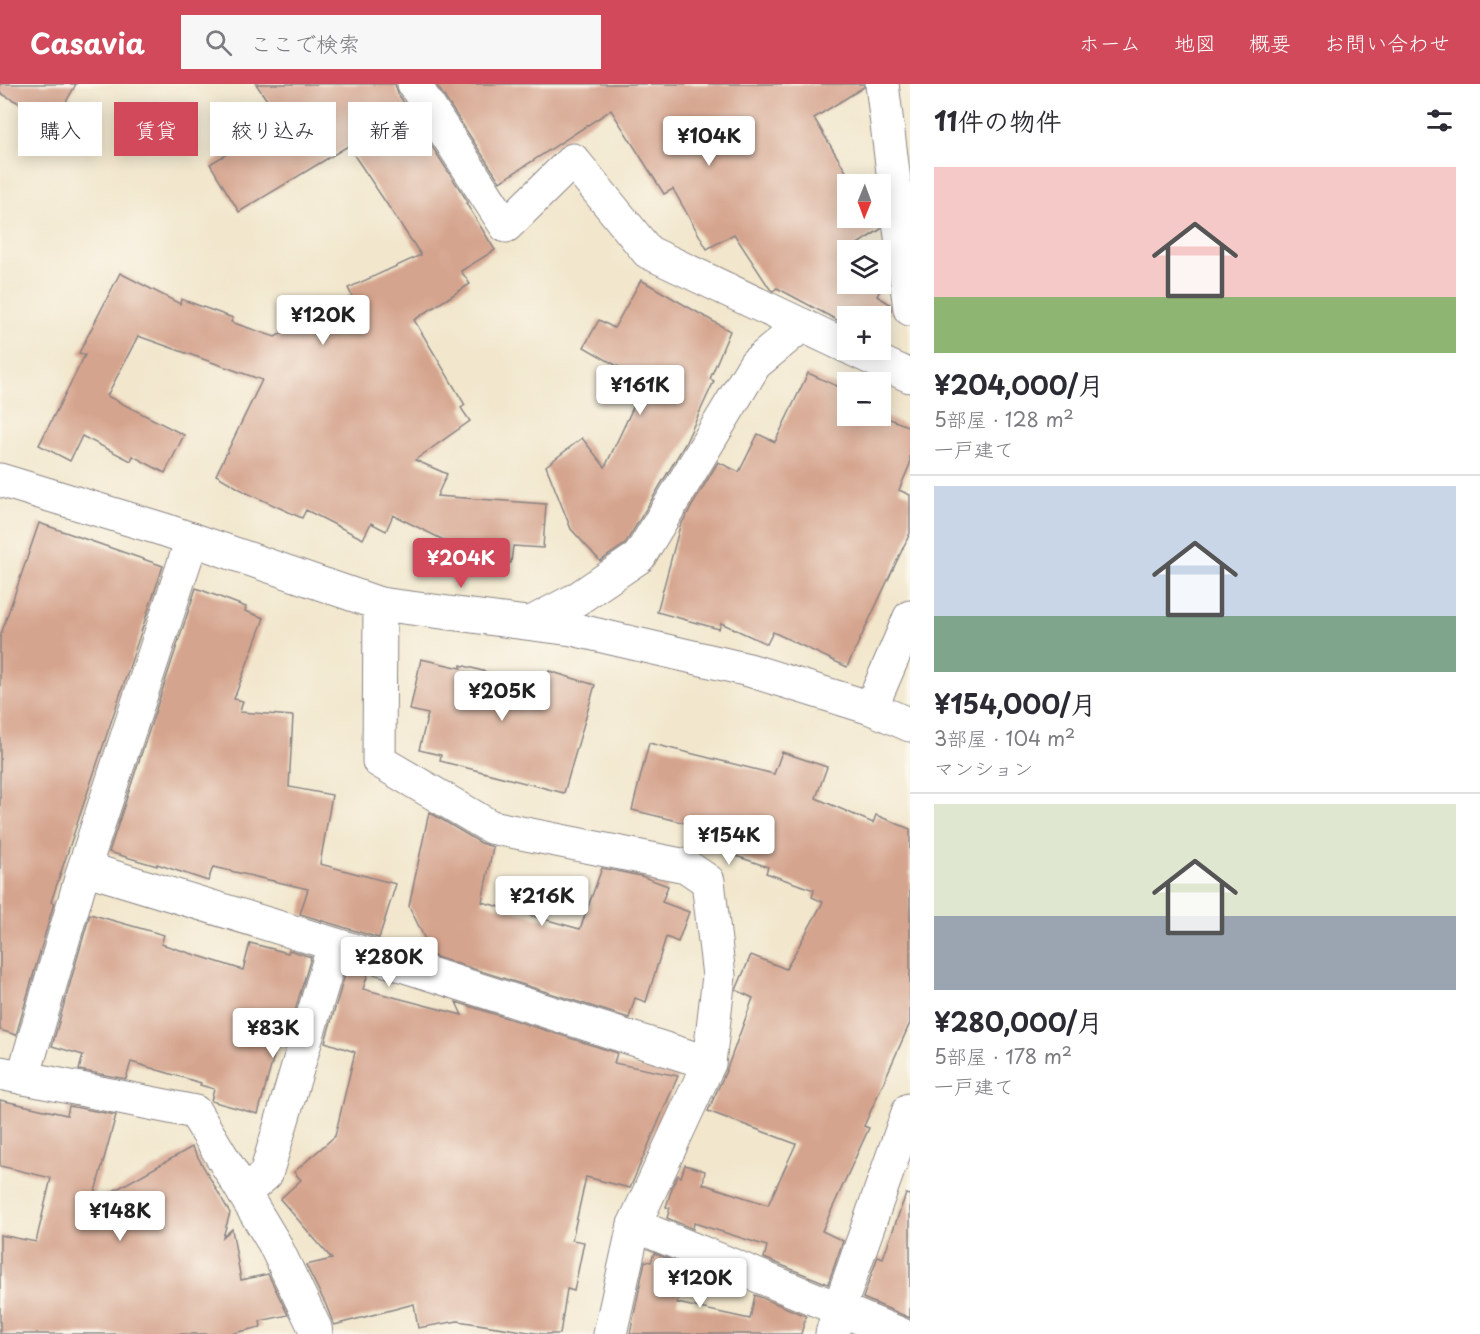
<!DOCTYPE html>
<html lang="ja">
<head>
<meta charset="utf-8">
<style>
	:root { --surface:#fff; --page:#f7f7f7; --text:#2b2b33; --muted:#7c7c81; --line:#e1e1e2; --accent:#d1495b }
	body { margin:0; font-family:"Playpen Sans","Klee One",sans-serif; background:var(--page); color:var(--text); height:100vh; display:flex; flex-direction:column; font-size:22px; white-space:nowrap }
	* { box-sizing:border-box; margin:0 }
	p { font-size:20px; color:var(--muted) }
	.icon { flex:none; width:33px; height:33px; fill:none; stroke:currentColor; stroke-width:2; stroke-linecap:round; stroke-linejoin:round }
	.map { position:relative; flex:1; overflow:hidden }
	.drawer { display:flex; flex-direction:column; background:var(--surface); width:570px }
	.drawer>* { flex:none }
	.banner { position:absolute; left:18px; top:18px; width:570px; height:54px; display:flex; gap:12px }
	.needle { width:39px; rotate:181deg }
	.controls { position:absolute; left:837px; top:90px; display:grid; gap:12px }
	.controls a { display:grid; place-items:center; width:54px; height:54px; border-radius:0px; background:var(--surface); box-shadow:0 3px 15px #0003; font-size:30px }
	.price { position:absolute; translate:-50% -51px; padding:0 14px; border-radius:6px; background:#fff; color:#222; font-size:20px; line-height:39px; filter:drop-shadow(0 2px 3px #0008) }
	.price::after { content:''; position:absolute; left:50%; top:36px; width:18px; height:14px; margin-left:-9px; background:inherit; clip-path:polygon(0 0,100% 0,50% 100%) }
	.price.on { background:var(--accent); color:#fff }
	ul { padding:0; list-style:none }
	li { display:grid; align-content:center; gap:12px; height:318px; padding:0 24px }
	li+li { border-top:2px solid var(--line) }
	li span { display:grid; place-items:center; height:186px; border-radius:0px; color:#555 }
	li>.icon { margin-inline-start:auto }
	span .icon { width:108px; height:108px; fill:#fffc; stroke-width:1 }
	li b { font-size:26px }
	h2 { display:flex; justify-content:space-between; align-items:center; height:72px; padding:0 24px; font-size:26px }
	.tag { padding:0 21px; border-radius:0px; background:var(--surface); box-shadow:0 3px 15px #0003; font-size:21px; line-height:54px }
	.tag.on { background:var(--accent); color:#fff }
	header { display:flex; align-items:center; gap:36px; box-sizing:border-box; height:84px; padding:0 30px; background:var(--accent); color:#fff }
	header strong { font-size:28px }
	nav { display:flex; gap:33px; margin-inline-start:auto; font-size:21px }
	.search { width:420px; height:54px; background:var(--page); display:flex; align-items:center; gap:15px; box-sizing:border-box; padding:0 21px; border-radius:0px; color:var(--muted); font-size:22px }
	main { display:flex; flex:1; min-height:0 }
	.map>svg:first-child { display:block }
	.building { fill:#d5a48e }
	.lines { fill:none; stroke-linecap:round; stroke-linejoin:round }
	.minor-casing { stroke:#8a8484; stroke-width:35 }
	.minor { stroke:#fff; stroke-width:33 }
</style>
</head>
<body>
<header>
<strong>Casavia</strong>
<div class="search"><svg class="icon" aria-label="search" viewBox="0 0 24 24"><circle cx="10" cy="10" r="6"/><path d="M15 15l6 6"/></svg>ここで検索</div>
<nav><a>ホーム</a><a>地図</a><a>概要</a><a>お問い合わせ</a></nav>
</header>
<main>
<div class="map">
<svg width="910" height="1250" viewBox="0 0 910 1250">
	<rect width="100%" height="100%" fill="#fbf7ec"/>
	<filter id="ink" filterUnits="userSpaceOnUse"><feTurbulence type="fractalNoise" baseFrequency=".0167" numOctaves="2"/><feDisplacementMap in="SourceGraphic" scale="12" xChannelSelector="R" yChannelSelector="G"/><feConvolveMatrix kernelMatrix="1 2 1 2 8 2 1 2 1" color-interpolation-filters="sRGB"/></filter>
	<filter id="wash" filterUnits="userSpaceOnUse"><feTurbulence type="fractalNoise" baseFrequency=".008" numOctaves="4" result="noise"/><feDisplacementMap in="SourceGraphic" scale="24" xChannelSelector="R" yChannelSelector="G"/><feGaussianBlur stdDeviation="1.35" result="paint"/><feColorMatrix in="noise" values="0 0 0 0 0 0 0 0 0 0 0 0 0 0 0 0 0 1.4 0 .05"/><feComposite in="paint" operator="in"/></filter>
	<g filter="url(#wash)">
		<rect width="100%" height="100%" fill="#f2e7cd"/>
		<g id="blocks">
			<!-- building -->
			<g class="building">
				<polygon points="0,0 76,0 55,38 0,9"/>
				<polygon points="256,0 395,0 398,10 468,118 466,119 495,166 461,187 470,200 414,236 465,321 461,324 470,337 415,376 447,390 437,412 546,420 543,464 513,462 511,479 461,475 462,465 393,431 386,447 371,439 363,455 306,426 302,434 247,409 216,391 262,296 138,252 107,312 184,351 165,389 133,372 131,377 82,352 70,377 39,361 85,271 79,269 120,189 180,220 181,215 233,234 231,238 275,253 352,212 348,204 421,171 348,62 239,128 210,80 281,37"/>
				<polygon points="436,0 864,0 864,3 814,34 848,91 848,134 880,134 881,145 842,170 848,172 848,200 880,200 880,190 887,193 877,212 890,220 891,226 880,246 880,232 848,232 848,242 777,204 773,207 770,205 734,150 707,165 673,105 664,110 611,26 500,98"/>
				<polygon points="641,196 730,247 710,295 714,297 685,360 625,460 600,477 571,445 546,382 582,354 605,383 645,298 584,263 599,236 614,244"/>
				<polygon points="808,289 848,307 848,332 880,331 910,343 910,380 899,406 910,411 910,449 847,583 773,548 767,560 721,539 719,545 657,528 680,442 718,378 739,388 758,350 775,358"/>
				<polygon points="39,439 163,482 51,818 54,819 16,951 0,946 0,553"/>
				<polygon points="196,504 246,523 245,527 264,534 234,615 243,617 240,628 293,632 289,703 332,711 320,780 396,800 379,854 300,830 308,805 213,783 208,797 157,780 157,782 109,768"/>
				<polygon points="421,575 461,584 461,581 544,604 549,587 595,601 564,709 440,677 441,671 419,666 428,630 410,626"/>
				<polygon points="649,659 774,690 782,668 827,683 816,714 873,739 876,731 910,745 910,939 864,1042 869,1044 822,1147 843,1157 828,1200 764,1174 767,1162 694,1139 693,1145 667,1134 670,1124 666,1123 673,1101 678,1091 681,1093 685,1081 705,1087 703,1100 768,1121 796,1060 708,1027 726,987 753,914 736,906 751,871 786,885 823,818 812,813 814,806 766,789 768,783 736,772 709,765 714,746 632,726"/>
				<polygon points="429,728 481,759 493,763 482,818 580,845 602,784 641,792 668,802 662,818 689,828 678,858 666,853 646,918 635,914 629,934 433,872 409,822"/>
				<polygon points="90,830 164,851 161,860 243,886 250,859 288,869 289,866 311,873 289,947 286,946 284,954 279,953 258,1030 211,1017 214,1005 200,1001 201,999 131,978 126,995 79,986 83,971 52,962"/>
				<polygon points="347,884 368,890 363,905 462,931 456,918 617,969 614,979 678,992 630,1104 586,1093 572,1156 584,1158 574,1207 567,1205 560,1250 542,1250 458,1237 418,1244 414,1220 334,1241 326,1221 306,1181 332,1175 280,1115 301,1096 294,1088 335,1052 355,968 325,958"/>
				<polygon points="0,1016 67,1031 69,1022 116,1031 92,1119 192,1063 230,1129 223,1153 232,1145 241,1196 268,1190 288,1231 260,1237 261,1243 230,1250 0,1250 0,1151 36,1158 51,1094 0,1082"/>
				<polygon points="906,1110 910,1111 910,1234 863,1214 878,1172 883,1174"/>
				<polygon points="654,1169 685,1182 677,1219 750,1235 755,1211 806,1232 801,1250 630,1250 645,1177 651,1178"/>
			</g>
		</g>
	</g>
	<g filter="url(#ink)">
		<use href="#blocks" fill-opacity="0" stroke="#8a8484" stroke-width="1.5"/>
		<g class="lines">
			<defs>
				<g id="minor">
					<polyline points="414,0 506,142 573,76 648,168 848,263"/>
					<polyline points="882,0 910,225"/>
					<polyline points="854,266 910,292"/>
					<polyline points="0,396 165,446 380,520 572,545 749,586 871,624 910,641"/>
					<polyline points="380,520 379,677 491,743 686,782 708,797 719,892 709,979 634,1141 610,1250"/>
					<polyline points="531,539 577,515 639,473 755,280 802,241"/>
					<polyline points="871,624 910,533"/>
					<polyline points="84,784 389,877 709,979"/>
					<polyline points="0,989 195,1028 274,1159 315,1244 316,1250"/>
					<polyline points="23,994 84,784 192,455"/>
					<polyline points="244,1109 266,1090 334,861"/>
					<polyline points="634,1141 900,1250"/>
					<polyline points="832,1250 839,1225 909,1026"/>
				</g>
			</defs>
			<!-- minor casing -->
			<use href="#minor" class="minor-casing"/>
			<!-- minor -->
			<use href="#minor" class="minor"/>
		</g>
	</g>
</svg>
<div class="controls">
<a><svg class="needle" viewBox="-14 -14 28 28"><path d="M0-13l5 13h-10z" fill="#e53935"/><path d="M0 13l5-13h-10z" fill="#7c7c81"/></svg></a>
<a><svg class="icon" aria-label="layers" viewBox="0 0 24 24"><path d="M12 4l9 5-9 5-9-5zM3 14l9 5 9-5"/></svg></a>
<a>+</a>
<a>−</a>
</div>
<b class="price" style="left:709px;top:83px">¥104K</b>
<b class="price" style="left:323px;top:262px">¥120K</b>
<b class="price" style="left:640px;top:332px">¥161K</b>
<b class="price on" style="left:461px;top:505px">¥204K</b>
<b class="price" style="left:502px;top:638px">¥205K</b>
<b class="price" style="left:729px;top:782px">¥154K</b>
<b class="price" style="left:542px;top:843px">¥216K</b>
<b class="price" style="left:389px;top:904px">¥280K</b>
<b class="price" style="left:273px;top:975px">¥83K</b>
<b class="price" style="left:120px;top:1158px">¥148K</b>
<b class="price" style="left:700px;top:1225px">¥120K</b>
<div class="banner">
<a class="tag">購入</a>
<a class="tag on">賃貸</a>
<a class="tag">絞り込み</a>
<a class="tag">新着</a>
</div>
</div>
<section class="drawer">
<h2>11件の物件<svg class="icon" aria-label="filters" viewBox="0 0 24 24"><path d="M4 7h16M4 17h16"/><circle cx="9" cy="7" r="2"/><circle cx="15" cy="17" r="2"/></svg></h2>
<ul>
<li><span style="background:linear-gradient(#f6c9c9 70%,#8fb573 0)"><svg class="icon" aria-label="home" viewBox="0 0 24 24"><path d="M3 11l9-7 9 7M6 9v11h12V9"/></svg></span><div><b>¥204,000/月</b><p>5部屋 · 128 m²</p><p>一戸建て</p></div></li>
<li><span style="background:linear-gradient(#c9d6e8 70%,#7fa58c 0)"><svg class="icon" aria-label="home" viewBox="0 0 24 24"><path d="M3 11l9-7 9 7M6 9v11h12V9"/></svg></span><div><b>¥154,000/月</b><p>3部屋 · 104 m²</p><p>マンション</p></div></li>
<li><span style="background:linear-gradient(#dfe7d0 60%,#9aa5b1 0)"><svg class="icon" aria-label="home" viewBox="0 0 24 24"><path d="M3 11l9-7 9 7M6 9v11h12V9"/></svg></span><div><b>¥280,000/月</b><p>5部屋 · 178 m²</p><p>一戸建て</p></div></li>
</ul>
</section>
</main>
</body>
</html>
